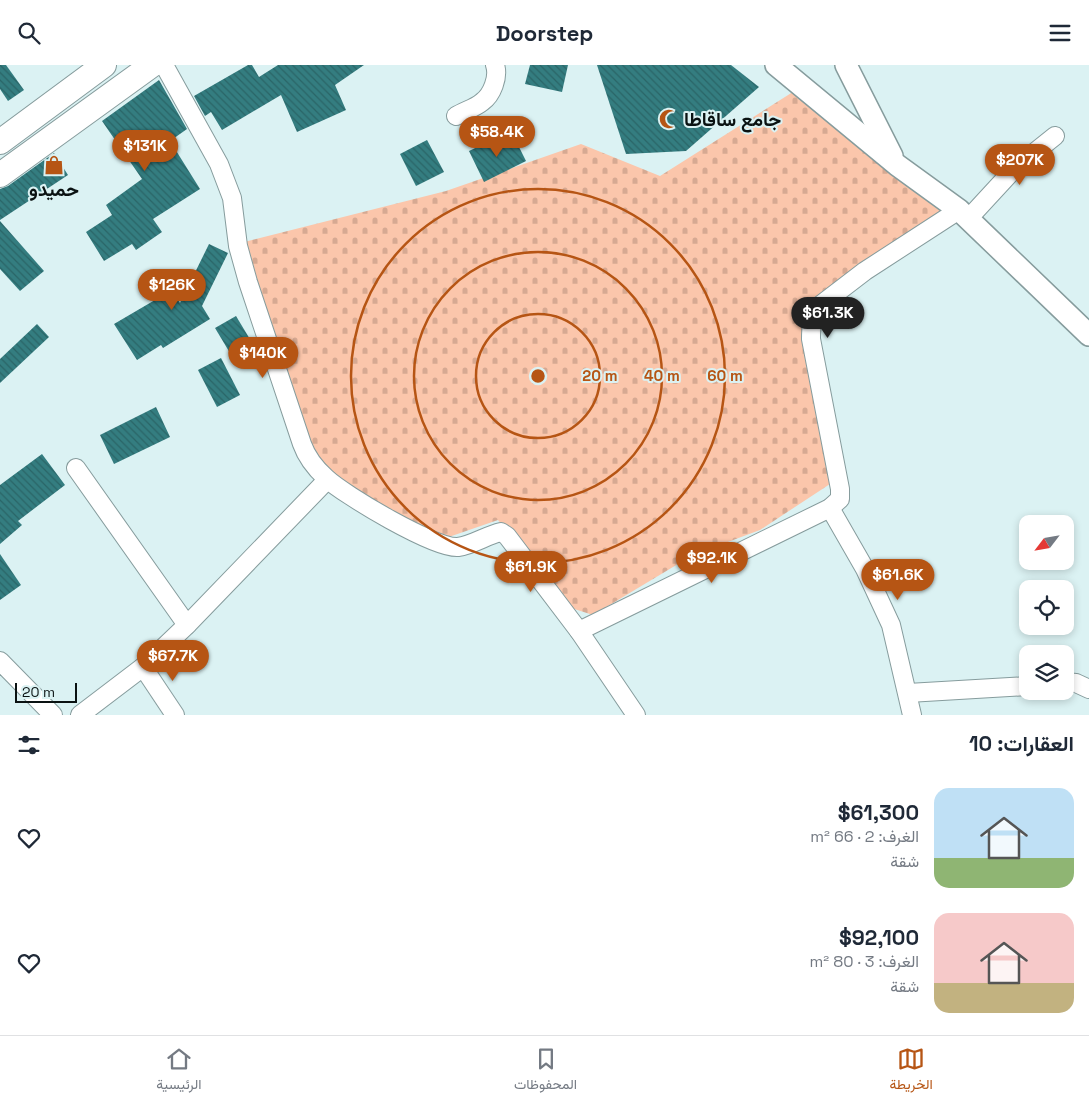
<!DOCTYPE html>
<html lang="ar">
<head>
<meta charset="utf-8">
<style>
	:root { --surface:#fff; --page:#f2f2f3; --text:#1f2937; --muted:#747a83; --line:#e0e1e3; --accent:#b65514 }
	body { margin:0; font-family:"Space Grotesk",Vazirmatn,sans-serif; background:var(--page); color:var(--text); direction:rtl; height:100vh; display:flex; flex-direction:column; font-size:19px; white-space:nowrap }
	* { box-sizing:border-box; margin:0 }
	p { font-size:16px; color:var(--muted) }
	.icon { flex:none; width:28px; height:28px; fill:none; stroke:currentColor; stroke-width:2; stroke-linecap:round; stroke-linejoin:round }
	.map { position:relative; height:650px; overflow:hidden; direction:ltr }
	.sheet { display:flex; flex-direction:column; background:var(--surface); flex:1 }
	.sheet>* { flex:none }
	.needle { width:32px; rotate:239deg }
	.tools { position:absolute; left:1019px; top:450px; display:grid; gap:10px }
	.tools a { display:grid; place-items:center; width:55px; height:55px; border-radius:10px; background:var(--surface); box-shadow:0 2px 8px #0003; font-size:25px }
	.scale { position:absolute; left:15px; bottom:12px; width:62px; box-sizing:border-box; padding-left:5px; border:2px solid #0a1212; border-top:0; font-size:14px; line-height:18px; white-space:nowrap; color:#0a1212; -webkit-text-stroke:4px #dbf2f3; paint-order:stroke }
	.price { position:absolute; translate:-50% -42px; padding:0 11px; border-radius:18px; background:var(--accent); color:#fff; font-size:16px; line-height:32px; filter:drop-shadow(0 1px 2px #0008) }
	.price::after { content:''; position:absolute; left:50%; top:30px; width:15px; height:11px; margin-left:-8px; background:inherit; clip-path:polygon(0 0,100% 0,50% 100%) }
	.price.selected { background:#222; color:#fff }
	ul { padding:0; list-style:none }
	li { display:flex; align-items:center; gap:15px; height:125px; padding:0 15px }
	li span { display:grid; place-items:center; flex:none; width:140px; height:100px; border-radius:15px; color:#555 }
	li>.icon { margin-inline-start:auto }
	span .icon { width:60px; height:60px; fill:#fffc; stroke-width:1 }
	li b { font-size:21px }
	h2 { display:flex; justify-content:space-between; align-items:center; height:60px; padding:0 15px; font-size:21px }
	header { display:flex; justify-content:space-between; align-items:center; height:65px; padding:0 15px; background:var(--surface); font-size:22px; font-weight:700 }
	.dock { display:flex; justify-content:space-around; align-items:center; height:70px; border-top:1px solid var(--line); background:var(--surface); font-size:14px; color:var(--muted) }
	.dock a { display:grid; justify-items:center; gap:2px }
	.dock .selected { color:var(--accent) }
	.map>svg:first-child { display:block }
	.cemetery { fill:url(#cemetery-stones) }
	.building { fill:url(#building-back-hatch) }
	.lines { fill:none; stroke-linecap:round; stroke-linejoin:round }
	.minor-casing { stroke:#869c9d; stroke-width:20 }
	.tertiary-casing { stroke:#869c9d; stroke-width:24 }
	.secondary-casing { stroke:#869c9d; stroke-width:26 }
	.minor { stroke:#fff; stroke-width:18 }
	.tertiary { stroke:#fff; stroke-width:21 }
	.secondary { stroke:#fff; stroke-width:24 }
	.ring { fill:none; stroke:#b65514; stroke-width:2.5 }
	.labels { text-anchor:middle; dominant-baseline:central; stroke-width:4; stroke-linejoin:round; paint-order:stroke }
	.poi-label { font-size:19px; font-weight:bold; fill:#0a1212; stroke:#dbf2f3; text-anchor:start }
	.centre { fill:#b65514; stroke:#dbf2f3; stroke-width:2.5 }
	.ring-label { font-size:15px; text-anchor:middle; font-weight:bold; fill:#b65514; stroke:#dbf2f3; stroke-width:4; stroke-linejoin:round; paint-order:stroke }
</style>
</head>
<body>
<header><svg class="icon" aria-label="menu" viewBox="0 0 24 24"><path d="M4 6h16M4 12h16M4 18h16"/></svg>Doorstep<svg class="icon" aria-label="search" viewBox="0 0 24 24"><circle cx="10" cy="10" r="6"/><path d="M15 15l6 6"/></svg></header>
<div class="map">
<svg width="1089" height="650" viewBox="0 0 1089 650">
	<defs>
		<pattern id="cemetery-stones" width="16" height="16" patternUnits="userSpaceOnUse" patternTransform="scale(1.25)"><rect width="16" height="16" fill="#fbc6ab"/><path d="M2 7V4a2 2 0 0 1 4 0v3zM10 15v-3a2 2 0 0 1 4 0v3z" fill="#d6a992"/></pattern>
		<pattern id="building-back-hatch" width="6" height="6" patternUnits="userSpaceOnUse" patternTransform="scale(1.25)"><rect width="6" height="6" fill="#347d80"/><path d="M-1 5l2 2M0 0l6 6M5-1l2 2" fill="none" stroke="#2a6567"/></pattern>
	</defs>
	<rect width="100%" height="100%" fill="#dbf2f3"/>
	<!-- cemetery -->
	<polygon class="cemetery" points="796,25 947,149 799,242 830,419 760,465 693,490 593,550 565,541 498,455 443,474 374,443 314,396 240,178 446,126 581,79 660,111"/>
	<!-- building -->
	<g class="building">
		<polygon points="0,0 6,0 24,25 8,36 0,24"/>
		<polygon points="248,0 252,0 259,12 278,0 364,0 335,20 346,45 297,67 281,30 222,65 211,47 205,51 194,31"/>
		<polygon points="530,0 568,0 562,27 525,19"/>
		<polygon points="597,0 731,0 759,22 686,86 626,89"/>
		<polygon points="159,15 187,64 170,76 200,124 153,154 162,167 136,185 132,179 104,196 86,167 112,150 106,140 142,114 102,56"/>
		<polygon points="514,72 526,96 484,117 469,86 494,74 497,79"/>
		<polygon points="427,75 444,107 416,121 400,89"/>
		<polygon points="54,88 68,110 0,155 0,124 8,121"/>
		<polygon points="0,156 44,206 20,226 0,204"/>
		<polygon points="209,179 228,188 202,241 210,254 163,283 161,280 137,295 114,259 172,225 180,238"/>
		<polygon points="236,251 257,286 236,298 215,263"/>
		<polygon points="37,259 49,272 0,318 0,294"/>
		<polygon points="221,293 240,330 217,342 198,305"/>
		<polygon points="156,342 170,372 114,399 100,370"/>
		<polygon points="42,389 65,420 18,456 22,460 0,479 0,420"/>
		<polygon points="0,489 21,520 0,535"/>
	</g>
	<g class="lines">
		<defs>
			<g id="minor">
				<path d="M164 0 219 99 232 133 238 181 248 217 302 379C307 393 315 403 326 413 344 430 435 484 458 482 473 480 487 470 501 467L507 471 579 566 636 650"/>
				<path d="M456 51C464 46 475 43 482 37 492 30 499 12 495 0"/>
				<polyline points="968,154 1015,103 1055,71"/>
				<polyline points="76,403 187,560"/>
				<polyline points="830,443 865,504 891,560 912,650"/>
				<path d="M579 566 830 443 840 434V424L811 274C811 262 812 253 818 242L865 206 959 145"/>
				<polyline points="0,596 53,650"/>
				<polyline points="143,602 175,650"/>
				<polyline points="1065,617 1076,618 1089,624"/>
				<polyline points="908,628 1028,621"/>
				<polyline points="80,650 143,602 187,560 327,415"/>
			</g>
			<g id="tertiary">
				<polyline points="776,0 897,100 959,145 1089,270"/>
				<polyline points="846,0 892,91"/>
			</g>
			<g id="secondary">
				<polyline points="0,77 104,0"/>
				<polyline points="0,110 152,0"/>
			</g>
		</defs>
		<!-- minor casing -->
		<use href="#minor" class="minor-casing"/>
		<!-- tertiary casing -->
		<use href="#tertiary" class="tertiary-casing"/>
		<!-- secondary casing -->
		<use href="#secondary" class="secondary-casing"/>
		<!-- minor -->
		<use href="#minor" class="minor"/>
		<!-- tertiary -->
		<use href="#tertiary" class="tertiary"/>
		<!-- secondary -->
		<use href="#secondary" class="secondary"/>
	</g>
	<!-- distance rings -->
	<g class="ring">
		<circle cx="538" cy="311" r="62"/>
		<circle cx="538" cy="311" r="124"/>
		<circle cx="538" cy="311" r="187"/>
	</g>
	<!-- icons -->
	<defs>
		<symbol id="mosque-bare" viewBox="-9 -9 18 18"><path d="M3.5-4.9A6 6 0 1 0 3.5 4.9A5 5 0 1 1 3.5-4.9Z" fill="#b65514" stroke="#dbf2f3" stroke-width="2.5" paint-order="stroke"/></symbol>
		<symbol id="shop-bare" viewBox="-9 -9 18 18"><path d="M-5-2.5h2.3a2.7 3.5 0 0 1 5.4 0H5L5.5 6h-11ZM-1.5-2.5h3a1.5 2.3 0 0 0-3 0Z" fill="#b65514" stroke="#dbf2f3" stroke-width="2.5" paint-order="stroke"/></symbol>
	</defs>
	<g fill-rule="evenodd">
		<use href="#mosque-bare" x="655" y="40" width="28" height="28"/>
		<use href="#shop-bare" x="40" y="86" width="28" height="28"/>
	</g>
	<g class="labels">
		<!-- poi labels -->
		<g class="poi-label">
			<text x="684" y="54">جامع ساقاطا</text>
			<text x="54" y="124" text-anchor="middle">حميدو</text>
		</g>
	</g>
	<circle cx="538" cy="311" r="8" class="centre"/>
	<g class="ring-label">
		<text x="600" y="316">20 m</text>
		<text x="662" y="316">40 m</text>
		<text x="725" y="316">60 m</text>
	</g>
</svg>
<div class="tools">
<a><svg class="needle" viewBox="-14 -14 28 28"><path d="M0-13l5 13h-10z" fill="#e53935"/><path d="M0 13l5-13h-10z" fill="#747a83"/></svg></a>
<a><svg class="icon" aria-label="locate" viewBox="0 0 24 24"><circle cx="12" cy="12" r="6"/><path d="M12 2v4M12 18v4M2 12h4M18 12h4"/></svg></a>
<a><svg class="icon" aria-label="layers" viewBox="0 0 24 24"><path d="M12 4l9 5-9 5-9-5zM3 14l9 5 9-5"/></svg></a>
</div>
<div class="scale">20 m</div>
<b class="price" style="left:497px;top:93px">$58.4K</b>
<b class="price" style="left:145px;top:107px">$131K</b>
<b class="price" style="left:1020px;top:121px">$207K</b>
<b class="price" style="left:172px;top:246px">$126K</b>
<b class="price selected" style="left:828px;top:274px">$61.3K</b>
<b class="price" style="left:263px;top:314px">$140K</b>
<b class="price" style="left:712px;top:519px">$92.1K</b>
<b class="price" style="left:531px;top:528px">$61.9K</b>
<b class="price" style="left:898px;top:536px">$61.6K</b>
<b class="price" style="left:173px;top:617px">$67.7K</b>
</div>
<section class="sheet">
<h2>العقارات: 10<svg class="icon" aria-label="filters" viewBox="0 0 24 24"><path d="M4 7h16M4 17h16"/><circle cx="9" cy="7" r="2"/><circle cx="15" cy="17" r="2"/></svg></h2>
<ul>
<li><span style="background:linear-gradient(#bfe0f5 70%,#8fb573 0)"><svg class="icon" aria-label="home" viewBox="0 0 24 24"><path d="M3 11l9-7 9 7M6 9v11h12V9"/></svg></span><div><b>$61,300</b><p>الغرف: 2 · 66 m²</p><p>شقة</p></div><svg class="icon" aria-label="heart" viewBox="0 0 24 24"><path d="M12 20l-8-8c-3-5 5-10 8-4 3-6 11-1 8 4z"/></svg></li>
<li><span style="background:linear-gradient(#f6c9c9 70%,#c2b280 0)"><svg class="icon" aria-label="home" viewBox="0 0 24 24"><path d="M3 11l9-7 9 7M6 9v11h12V9"/></svg></span><div><b>$92,100</b><p>الغرف: 3 · 80 m²</p><p>شقة</p></div><svg class="icon" aria-label="heart" viewBox="0 0 24 24"><path d="M12 20l-8-8c-3-5 5-10 8-4 3-6 11-1 8 4z"/></svg></li>
</ul>
</section>
<nav class="dock">
<a class="selected"><svg class="icon" aria-label="map" viewBox="0 0 24 24"><path d="M3 6l6-2 6 2 6-2v14l-6 2-6-2-6 2zM9 4v14M15 6v14"/></svg>الخريطة</a>
<a><svg class="icon" aria-label="saved" viewBox="0 0 24 24"><path d="M7 4h10v16l-5-4-5 4z"/></svg>المحفوظات</a>
<a><svg class="icon" aria-label="home" viewBox="0 0 24 24"><path d="M3 11l9-7 9 7M6 9v11h12V9"/></svg>الرئيسية</a>
</nav>
</body>
</html>
